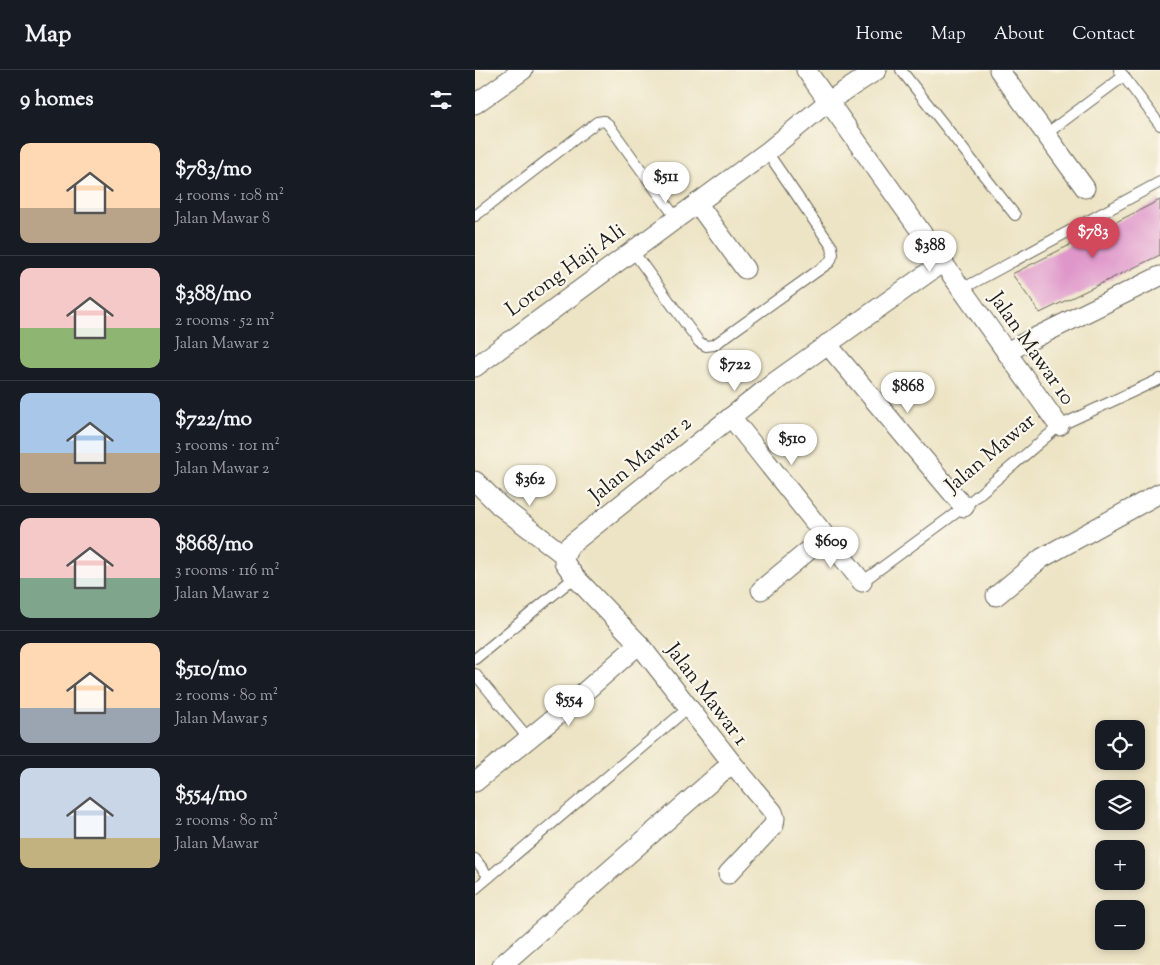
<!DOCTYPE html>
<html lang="en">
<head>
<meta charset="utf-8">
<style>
	:root { --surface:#171b24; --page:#242831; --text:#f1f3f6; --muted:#9ea1a6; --line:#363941; --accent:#d1495b }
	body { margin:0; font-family:"Sorts Mill Goudy",serif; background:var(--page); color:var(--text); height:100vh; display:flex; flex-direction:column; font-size:19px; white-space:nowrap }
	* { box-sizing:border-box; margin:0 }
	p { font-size:16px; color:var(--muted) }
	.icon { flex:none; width:28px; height:28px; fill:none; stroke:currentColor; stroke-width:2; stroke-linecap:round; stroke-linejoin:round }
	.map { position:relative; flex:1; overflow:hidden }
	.side { display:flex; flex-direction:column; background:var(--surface); width:475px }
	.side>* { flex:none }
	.buttons { position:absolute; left:620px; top:650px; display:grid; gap:10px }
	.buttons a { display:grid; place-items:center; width:50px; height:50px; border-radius:10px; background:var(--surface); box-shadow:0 2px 8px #0003; font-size:25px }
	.price { position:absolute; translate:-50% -42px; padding:0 11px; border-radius:18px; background:#fff; color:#222; font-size:16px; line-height:32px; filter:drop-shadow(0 1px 2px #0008) }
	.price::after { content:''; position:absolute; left:50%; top:30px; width:15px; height:11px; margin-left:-8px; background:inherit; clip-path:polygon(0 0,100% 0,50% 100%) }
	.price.selected { background:var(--accent); color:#fff }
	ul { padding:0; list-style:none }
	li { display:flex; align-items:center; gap:15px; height:125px; padding:0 20px }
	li+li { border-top:1px solid var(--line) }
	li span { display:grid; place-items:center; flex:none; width:140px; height:100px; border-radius:10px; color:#555 }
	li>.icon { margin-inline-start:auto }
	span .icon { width:60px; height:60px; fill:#fffc; stroke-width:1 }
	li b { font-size:21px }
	h2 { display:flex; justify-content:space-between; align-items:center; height:60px; padding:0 20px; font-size:21px }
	header { display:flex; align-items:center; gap:30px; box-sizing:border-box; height:70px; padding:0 25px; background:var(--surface); border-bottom:1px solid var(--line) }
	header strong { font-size:24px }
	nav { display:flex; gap:28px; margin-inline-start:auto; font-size:18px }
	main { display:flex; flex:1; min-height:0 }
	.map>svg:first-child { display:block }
	.building { fill:#df97ca }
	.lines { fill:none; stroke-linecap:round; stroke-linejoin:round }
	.service-casing { stroke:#656257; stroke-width:12 }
	.minor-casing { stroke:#656257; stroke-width:21 }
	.service { stroke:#fff; stroke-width:10 }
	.minor { stroke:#fff; stroke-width:19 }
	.labels { text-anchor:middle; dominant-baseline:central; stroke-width:4.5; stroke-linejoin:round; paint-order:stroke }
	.street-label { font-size:21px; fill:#1c1c1c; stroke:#fbf7ec }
</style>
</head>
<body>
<header>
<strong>Map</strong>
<nav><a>Home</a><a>Map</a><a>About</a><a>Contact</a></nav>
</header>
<main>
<section class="side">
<h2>9 homes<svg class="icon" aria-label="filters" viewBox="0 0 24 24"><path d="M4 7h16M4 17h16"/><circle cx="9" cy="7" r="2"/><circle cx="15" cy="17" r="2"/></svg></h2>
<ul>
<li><span style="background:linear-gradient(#ffd9b3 65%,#b9a48a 0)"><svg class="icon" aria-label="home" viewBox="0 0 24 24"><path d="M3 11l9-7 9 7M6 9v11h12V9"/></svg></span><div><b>$783/mo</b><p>4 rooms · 108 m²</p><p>Jalan Mawar 8</p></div></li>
<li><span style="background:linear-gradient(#f6c9c9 60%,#8fb573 0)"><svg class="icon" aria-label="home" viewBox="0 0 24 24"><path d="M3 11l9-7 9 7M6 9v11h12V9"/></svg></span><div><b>$388/mo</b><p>2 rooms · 52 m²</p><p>Jalan Mawar 2</p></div></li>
<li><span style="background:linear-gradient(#a9c7e8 60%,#b9a48a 0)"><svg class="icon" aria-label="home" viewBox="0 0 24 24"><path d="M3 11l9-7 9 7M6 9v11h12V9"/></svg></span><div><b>$722/mo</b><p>3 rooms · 101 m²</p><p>Jalan Mawar 2</p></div></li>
<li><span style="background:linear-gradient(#f6c9c9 60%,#7fa58c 0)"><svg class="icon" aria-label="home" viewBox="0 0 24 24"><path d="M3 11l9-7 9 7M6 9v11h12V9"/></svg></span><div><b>$868/mo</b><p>3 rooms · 116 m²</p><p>Jalan Mawar 2</p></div></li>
<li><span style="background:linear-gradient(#ffd9b3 65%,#9aa5b1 0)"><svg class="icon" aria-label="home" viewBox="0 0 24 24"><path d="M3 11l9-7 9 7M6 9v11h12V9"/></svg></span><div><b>$510/mo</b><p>2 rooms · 80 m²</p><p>Jalan Mawar 5</p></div></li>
<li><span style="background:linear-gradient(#c9d6e8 70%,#c2b280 0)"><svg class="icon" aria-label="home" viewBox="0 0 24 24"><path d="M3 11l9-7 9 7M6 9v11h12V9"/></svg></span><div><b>$554/mo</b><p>2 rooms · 80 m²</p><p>Jalan Mawar</p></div></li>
</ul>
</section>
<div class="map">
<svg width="685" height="895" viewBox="0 0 685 895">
	<rect width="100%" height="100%" fill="#fbf7ec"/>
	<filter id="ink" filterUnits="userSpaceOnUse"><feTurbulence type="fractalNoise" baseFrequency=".02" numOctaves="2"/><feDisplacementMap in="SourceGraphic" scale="10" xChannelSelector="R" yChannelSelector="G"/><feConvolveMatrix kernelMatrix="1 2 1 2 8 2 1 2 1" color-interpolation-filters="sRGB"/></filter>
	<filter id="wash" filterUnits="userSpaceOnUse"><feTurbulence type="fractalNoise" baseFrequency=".0096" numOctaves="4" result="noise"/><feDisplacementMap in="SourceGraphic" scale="20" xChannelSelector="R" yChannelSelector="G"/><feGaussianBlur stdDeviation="1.12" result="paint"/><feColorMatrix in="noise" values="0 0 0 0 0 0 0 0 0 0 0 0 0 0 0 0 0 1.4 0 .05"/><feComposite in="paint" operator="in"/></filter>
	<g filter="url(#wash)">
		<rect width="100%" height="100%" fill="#ede4c5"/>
		<g id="blocks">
			<!-- building -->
			<polygon class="building" points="685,130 685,185 565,243 537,204"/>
		</g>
	</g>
	<g filter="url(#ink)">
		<use href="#blocks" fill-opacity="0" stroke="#656257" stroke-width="1"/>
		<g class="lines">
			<defs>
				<g id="service">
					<polyline points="426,0 540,145"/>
					<polyline points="644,0 685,55"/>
					<polyline points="571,64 649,6"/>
					<polyline points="0,146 122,52 129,51 133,54 201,148"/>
					<polyline points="157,180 224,272 231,276 239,275 355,192 358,184 357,177 292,82"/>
					<polyline points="487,219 685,112"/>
					<polyline points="387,512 489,437 584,356 685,309"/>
					<polyline points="0,589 100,507"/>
					<polyline points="0,604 54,669"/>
					<polyline points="0,789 14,807"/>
					<polyline points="0,819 213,638"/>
				</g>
				<g id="minor">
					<polyline points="331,0 584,356"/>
					<polyline points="524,0 610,118"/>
					<polyline points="0,34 48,0"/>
					<polyline points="222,133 270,199"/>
					<polyline points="352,274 489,437"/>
					<polyline points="531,282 685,206"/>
					<polyline points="0,297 292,82 354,31 402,0"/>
					<polyline points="256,347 387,512"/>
					<polyline points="0,411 25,436 90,486 89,492 100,507 164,574 257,693 27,895"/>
					<polyline points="90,486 94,476 301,311 468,192"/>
					<polyline points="286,520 351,466"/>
					<polyline points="521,526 567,488 685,423"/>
					<polyline points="0,712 89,640 164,574"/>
					<polyline points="253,804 299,755 300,748 298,742 257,693"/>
				</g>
			</defs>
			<!-- service casing -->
			<use href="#service" class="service-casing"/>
			<!-- minor casing -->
			<use href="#minor" class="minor-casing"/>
			<!-- service -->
			<use href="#service" class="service"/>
			<!-- minor -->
			<use href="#minor" class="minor"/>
		</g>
	</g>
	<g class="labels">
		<!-- street labels -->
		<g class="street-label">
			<text transform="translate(91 201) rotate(-36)">Lorong Haji Ali</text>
			<text transform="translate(556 279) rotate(55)">Jalan Mawar 10</text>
			<text transform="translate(516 384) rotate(-40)">Jalan Mawar</text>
			<text transform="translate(166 390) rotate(-39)">Jalan Mawar 2</text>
			<text transform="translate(231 625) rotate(53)">Jalan Mawar 1</text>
		</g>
	</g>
</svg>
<div class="buttons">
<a><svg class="icon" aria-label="locate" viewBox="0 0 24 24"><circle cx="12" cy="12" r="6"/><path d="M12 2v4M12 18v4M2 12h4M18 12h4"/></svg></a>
<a><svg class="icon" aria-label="layers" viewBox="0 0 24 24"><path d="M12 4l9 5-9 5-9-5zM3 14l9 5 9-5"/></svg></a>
<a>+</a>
<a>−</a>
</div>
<b class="price" style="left:191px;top:134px">$511</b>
<b class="price selected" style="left:618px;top:189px">$783</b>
<b class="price" style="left:455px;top:203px">$388</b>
<b class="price" style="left:260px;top:322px">$722</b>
<b class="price" style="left:433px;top:344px">$868</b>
<b class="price" style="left:317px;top:396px">$510</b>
<b class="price" style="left:55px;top:437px">$362</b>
<b class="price" style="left:356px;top:499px">$609</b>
<b class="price" style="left:94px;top:657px">$554</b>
</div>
</main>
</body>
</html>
